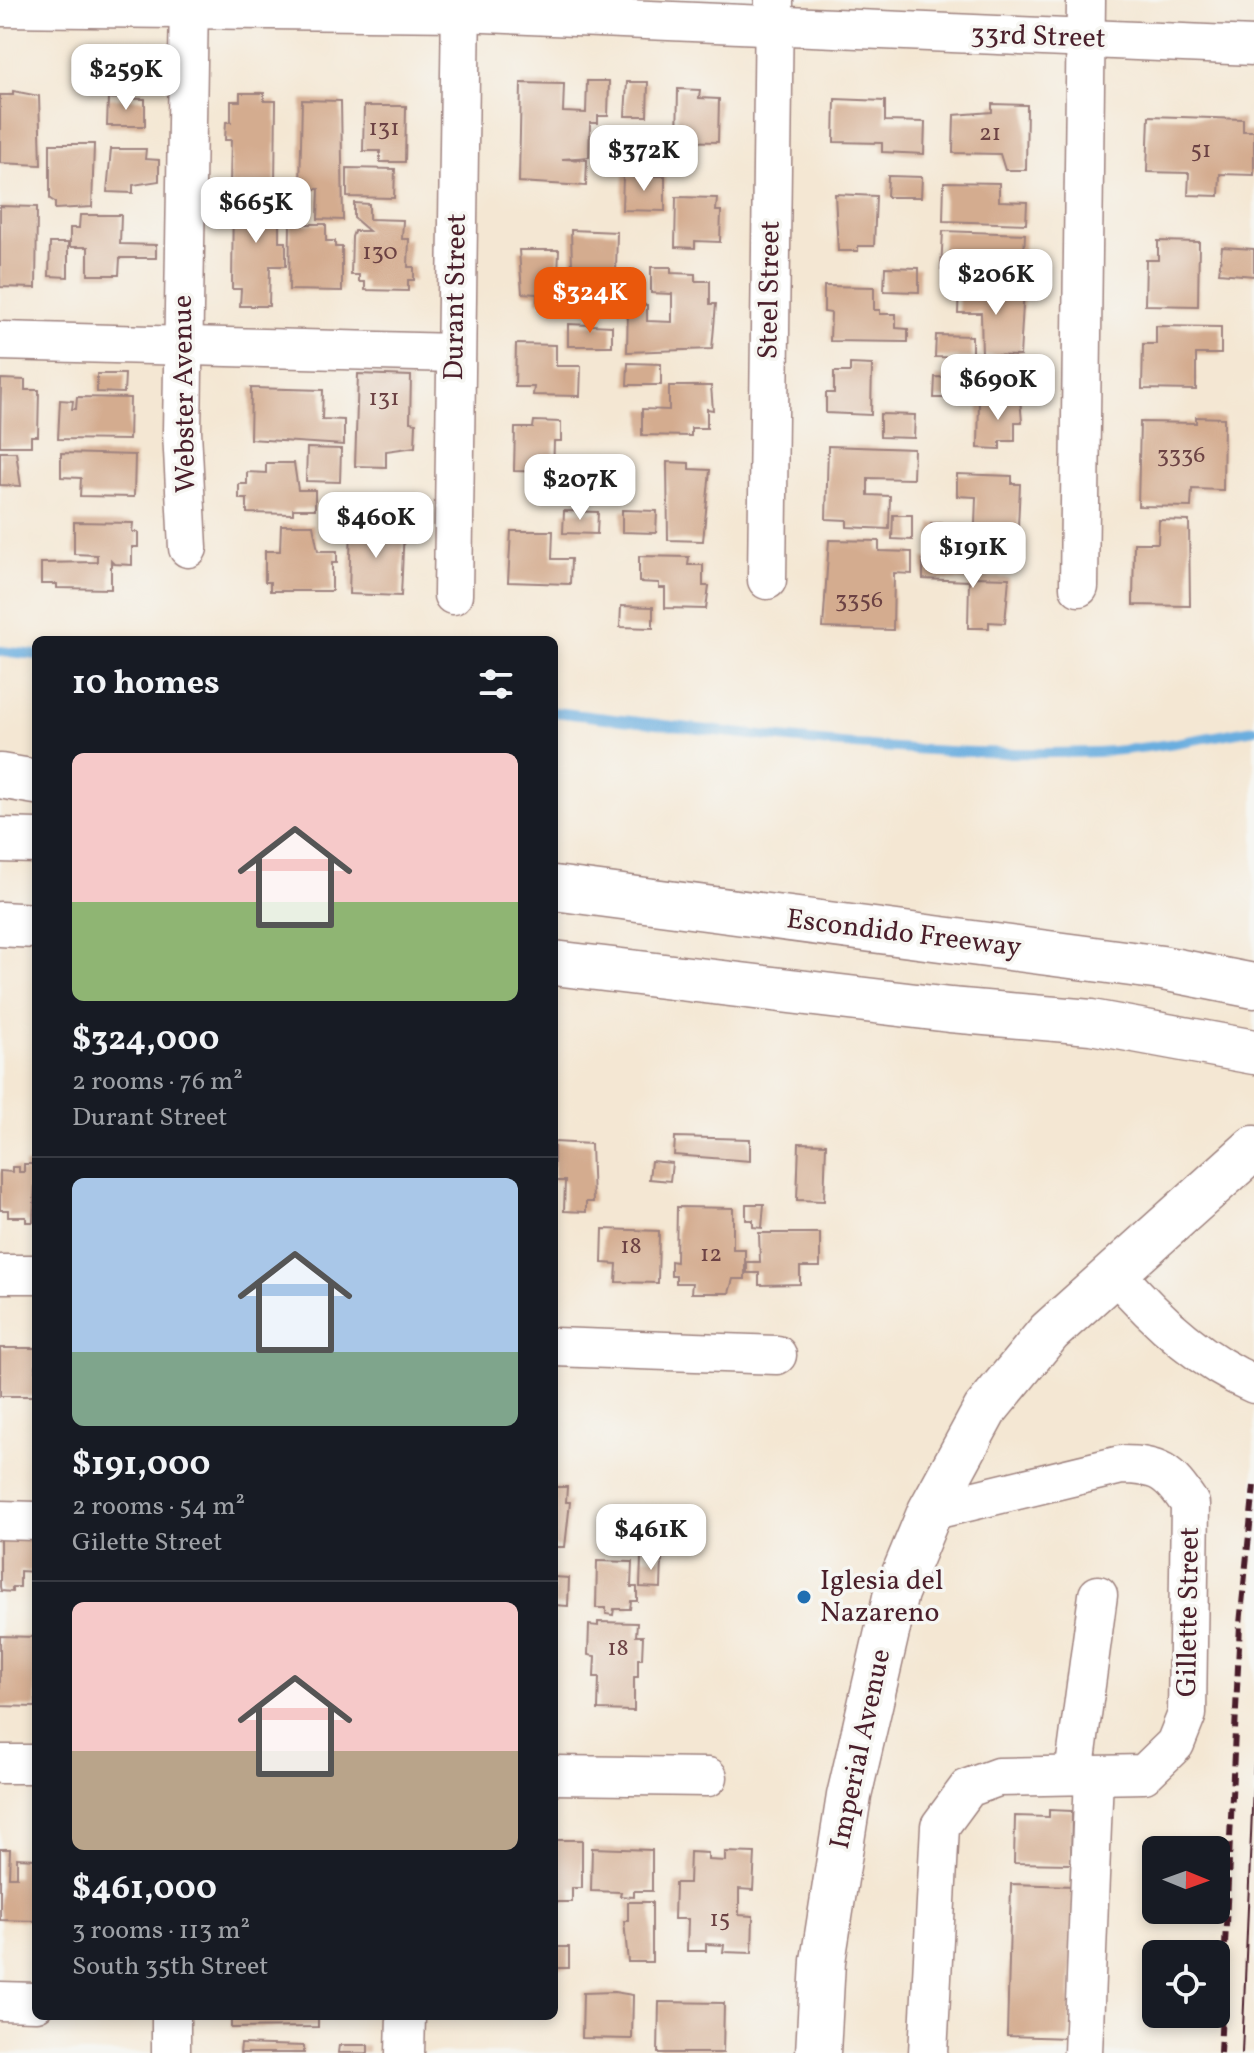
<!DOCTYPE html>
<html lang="en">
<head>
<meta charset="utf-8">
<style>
	:root { --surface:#171b24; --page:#242831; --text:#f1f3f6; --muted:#9ea1a6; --line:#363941; --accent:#ea580c }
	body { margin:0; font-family:Vollkorn,serif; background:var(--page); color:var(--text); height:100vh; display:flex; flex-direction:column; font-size:30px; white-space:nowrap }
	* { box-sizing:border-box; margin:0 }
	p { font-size:26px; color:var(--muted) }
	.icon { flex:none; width:44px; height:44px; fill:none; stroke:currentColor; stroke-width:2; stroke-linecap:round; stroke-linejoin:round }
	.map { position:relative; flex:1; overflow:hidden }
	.drawer { position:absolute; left:32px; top:636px; width:526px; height:1384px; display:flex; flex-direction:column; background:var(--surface); border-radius:12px; box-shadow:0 4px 12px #0003 }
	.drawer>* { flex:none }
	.needle { width:52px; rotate:91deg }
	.buttons { position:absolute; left:1142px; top:1836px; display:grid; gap:16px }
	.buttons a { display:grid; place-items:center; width:88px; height:88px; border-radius:12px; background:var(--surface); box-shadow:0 4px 12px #0003; font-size:40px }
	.price { position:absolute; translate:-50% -68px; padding:0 18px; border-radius:16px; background:#fff; color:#222; font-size:26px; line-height:52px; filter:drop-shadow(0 2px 4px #0008) }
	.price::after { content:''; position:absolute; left:50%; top:48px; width:24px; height:18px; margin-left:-12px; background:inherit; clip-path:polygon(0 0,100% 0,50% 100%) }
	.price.current { background:var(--accent); color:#fff }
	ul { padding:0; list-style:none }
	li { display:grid; align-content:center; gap:16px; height:424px; padding:0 40px }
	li+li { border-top:2px solid var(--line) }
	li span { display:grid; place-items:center; height:248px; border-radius:12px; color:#555 }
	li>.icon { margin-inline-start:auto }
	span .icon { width:144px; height:144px; fill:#fffc; stroke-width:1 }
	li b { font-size:34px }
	h2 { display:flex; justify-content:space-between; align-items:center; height:96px; padding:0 40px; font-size:34px }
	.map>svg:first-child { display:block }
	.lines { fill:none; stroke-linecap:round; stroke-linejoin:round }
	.stream { stroke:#6aaedf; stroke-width:10 }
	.building { fill:#d4ac8f }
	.minor-casing { stroke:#9f837f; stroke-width:41 }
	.major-casing { stroke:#9f837f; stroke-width:47 }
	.highway-casing { stroke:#9f837f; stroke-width:47 }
	.minor { stroke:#fff; stroke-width:38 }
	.major { stroke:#fff; stroke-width:44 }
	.highway { stroke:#fff; stroke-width:44 }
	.tram { stroke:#4a1f2b; stroke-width:2 }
	.rail { stroke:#4a1f2b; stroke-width:6; stroke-dasharray:12 6; stroke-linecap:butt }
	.poi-dot { fill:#1f6fb2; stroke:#f6f6f2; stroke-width:3 }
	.labels { text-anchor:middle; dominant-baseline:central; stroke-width:7; stroke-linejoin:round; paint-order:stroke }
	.number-label { font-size:24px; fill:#6c4244 }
	.street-label { font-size:28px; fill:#4a1f2b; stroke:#f6f6f2 }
	.poi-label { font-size:28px; fill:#4a1f2b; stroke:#f6f6f2; text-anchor:start }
</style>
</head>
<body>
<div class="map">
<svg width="1254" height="2053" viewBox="0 0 1254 2053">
	<rect width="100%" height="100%" fill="#f6f6f2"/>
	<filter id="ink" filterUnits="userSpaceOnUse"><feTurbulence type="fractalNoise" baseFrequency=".0125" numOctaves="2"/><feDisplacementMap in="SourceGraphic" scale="16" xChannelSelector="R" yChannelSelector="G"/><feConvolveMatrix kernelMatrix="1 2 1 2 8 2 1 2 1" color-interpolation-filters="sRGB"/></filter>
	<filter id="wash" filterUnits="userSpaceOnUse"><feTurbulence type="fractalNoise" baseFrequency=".006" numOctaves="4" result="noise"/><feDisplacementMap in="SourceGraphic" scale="32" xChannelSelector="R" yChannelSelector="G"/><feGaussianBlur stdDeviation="1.8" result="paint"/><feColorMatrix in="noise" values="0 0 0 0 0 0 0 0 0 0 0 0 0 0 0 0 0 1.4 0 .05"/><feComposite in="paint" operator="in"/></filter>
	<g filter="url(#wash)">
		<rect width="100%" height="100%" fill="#f4e7d3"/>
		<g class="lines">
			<!-- stream -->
			<g class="stream">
				<polyline points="0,651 36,655"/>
				<path d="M554 712C735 733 915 759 1098 752 1150 749 1203 738 1254 729"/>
			</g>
		</g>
		<g id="blocks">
			<!-- building -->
			<g class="building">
				<polygon points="587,81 609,81 608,116 598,116 598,123 590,123 589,157 562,159 587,160 586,186 519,182 521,83 564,84 563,112 586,113"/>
				<polygon points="627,82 648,82 647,116 625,116"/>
				<polygon points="678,89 700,90 699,98 719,99 718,142 677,141"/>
				<polygon points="13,91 39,96 41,165 0,163 0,95 13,95"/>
				<polygon points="240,93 264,93 264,101 276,101 275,185 230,185 231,140 225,140 226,122 231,122 231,101 240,101"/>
				<polygon points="108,98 145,99 145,126 107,126"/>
				<polygon points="835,99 885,101 885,121 925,122 924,154 882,152 882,143 834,142"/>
				<polygon points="302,100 341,101 343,220 318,219 319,189 300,189"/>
				<polygon points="992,104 1027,105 1026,170 1005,170 1000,154 953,153 954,115 992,112"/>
				<polygon points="364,106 406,106 405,162 380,162 380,151 363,151"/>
				<polygon points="1149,116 1243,119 1243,131 1254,131 1254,175 1220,174 1219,196 1188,195 1189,173 1147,172"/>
				<polygon points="50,144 94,144 92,207 55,209 55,202 50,199"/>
				<polygon points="111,149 146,149 145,159 159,160 159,181 133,185 133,193 107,192"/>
				<polygon points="347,168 395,169 394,198 347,197"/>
				<polygon points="623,175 665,176 665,211 622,210"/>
				<polygon points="888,176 922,177 921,197 887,197"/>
				<polygon points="944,182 999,183 999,201 1027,202 1026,224 943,221"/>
				<polygon points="233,194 286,194 286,209 279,209 279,242 286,242 286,266 270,266 269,306 240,306 241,289 232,289"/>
				<polygon points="835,194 876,196 874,246 858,246 858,251 838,251"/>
				<polygon points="676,197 717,198 716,211 721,211 720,242 695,241 695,248 675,247"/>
				<polygon points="354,203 369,204 369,219 403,220 402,239 409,239 408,267 414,267 414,280 408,280 408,291 365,290 365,282 359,282 359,275 351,275 352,237 354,231 369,231 354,218"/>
				<polygon points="0,206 37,207 36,288 0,287"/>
				<polygon points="80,215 121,215 120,244 156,245 156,258 120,258 119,275 88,275 88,247 70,247 70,228 79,228"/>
				<polygon points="290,224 326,224 326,241 335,241 335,247 342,247 342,291 289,290"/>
				<polygon points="571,230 617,232 616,271 583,270 583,265 572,265"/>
				<polygon points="943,231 1025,234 1024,254 998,253 997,271 941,269"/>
				<polygon points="1158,241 1199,242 1198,306 1145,305 1146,260 1158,260"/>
				<polygon points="50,243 68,243 68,277 49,276"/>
				<polygon points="1222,247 1254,249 1254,276 1219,273"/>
				<polygon points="519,250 559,250 557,301 537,301 537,294 522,293"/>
				<polygon points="651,267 671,267 671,273 695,274 695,281 710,281 710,304 716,304 712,349 627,352 628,304 647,305 647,321 672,322 672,294 651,293"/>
				<polygon points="885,267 919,268 919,292 884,291"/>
				<polygon points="824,286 874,287 874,310 880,310 880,314 896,314 896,328 908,329 908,342 830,341 831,313 824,312"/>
				<polygon points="959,286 1024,287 1020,356 982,355 981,313 958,313"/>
				<polygon points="568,324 612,326 612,346 568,346"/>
				<polygon points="1156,326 1221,327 1221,354 1196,354 1196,390 1142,389 1143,344 1156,344"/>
				<polygon points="936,335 972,336 972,358 935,357"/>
				<polygon points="516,344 556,345 556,366 581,366 580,396 533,395 534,387 515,387"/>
				<polygon points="628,363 661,364 661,385 627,385"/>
				<polygon points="850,364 872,365 871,415 826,413 826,393 834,393 834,372 850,372"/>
				<polygon points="97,374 125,374 124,393 97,392"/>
				<polygon points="358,374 411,376 410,422 416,423 415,447 386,451 386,467 355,466"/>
				<polygon points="935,377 970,378 970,398 934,398"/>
				<polygon points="1,379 25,380 25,390 39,390 38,436 31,436 31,446 0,446"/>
				<polygon points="669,386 711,386 713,410 707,409 707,428 691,428 691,436 642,435 642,409 669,410"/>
				<polygon points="251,388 323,390 322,419 344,420 344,445 250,439"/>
				<polygon points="77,397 130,398 129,440 58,439 60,400 73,401 72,409 76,409"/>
				<polygon points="979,399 1020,399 1022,422 1015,422 1015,441 1000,441 1000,449 978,448"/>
				<polygon points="880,414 915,415 914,438 880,437"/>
				<polygon points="1196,417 1224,418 1223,490 1192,489 1191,507 1138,506 1140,422 1196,423"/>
				<polygon points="534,421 561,422 561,441 554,441 553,472 514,471 515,428 533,428"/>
				<polygon points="828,446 914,449 913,479 868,478 868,495 890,496 889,529 847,527 847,520 826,519"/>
				<polygon points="307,448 341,449 340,482 306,481"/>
				<polygon points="0,452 16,452 21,486 0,485"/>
				<polygon points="61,453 135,455 134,497 80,496 81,478 61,477"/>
				<polygon points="667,462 689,463 689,469 710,470 703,541 668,540"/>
				<polygon points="266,463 294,463 298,490 315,490 315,509 293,509 293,514 247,513 247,499 239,499 239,484 247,484 247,472 266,473"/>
				<polygon points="565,472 598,473 598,494 565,493"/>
				<polygon points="957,474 1012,476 1012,484 1020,484 1018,527 975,525 976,497 957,496"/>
				<polygon points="347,504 361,504 360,516 347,515"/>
				<polygon points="622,510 657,511 656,533 622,532"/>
				<polygon points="564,511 598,512 597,534 563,533"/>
				<polygon points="893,515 912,515 912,540 892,539"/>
				<polygon points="1159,520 1189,521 1190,606 1133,605 1134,543 1158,543"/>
				<polygon points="74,522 133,523 132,532 138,532 138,547 132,547 132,565 114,564 111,561 111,589 57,588 57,584 41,584 41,563 97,562 97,555 74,554"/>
				<polygon points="931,523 967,525 966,547 930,545"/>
				<polygon points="281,525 313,525 318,551 337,551 337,563 332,563 332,591 270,591 270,582 265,582 265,551 280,551"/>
				<polygon points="351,525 404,527 401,596 349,594"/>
				<polygon points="511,531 553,531 552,559 571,559 570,584 508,582"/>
				<polygon points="829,540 879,541 879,551 912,552 912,574 894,573 893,630 823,628"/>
				<polygon points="639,556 689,557 688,565 703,565 703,586 709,586 706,609 665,608 665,588 659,588 659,583 639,582"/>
				<polygon points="923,558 973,560 972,577 1009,578 1005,623 989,622 989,628 968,628 969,581 923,579"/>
				<polygon points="621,606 653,607 653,628 620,627"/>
				<polygon points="675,1137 750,1139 750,1161 674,1155"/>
				<polygon points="554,1142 591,1144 593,1202 586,1202 586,1212 564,1211 565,1181 554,1181"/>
				<polygon points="799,1143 826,1144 824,1201 797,1200"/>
				<polygon points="651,1161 672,1163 670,1181 649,1179"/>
				<polygon points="24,1164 36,1164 33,1222 26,1222 26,1217 8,1217 8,1210 0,1210 0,1171 12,1172 12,1167 19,1167 19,1172 24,1172"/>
				<polygon points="746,1204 764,1204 762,1228 753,1227 753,1220 746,1220"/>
				<polygon points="677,1207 733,1208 733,1249 745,1249 745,1279 733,1279 729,1293 691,1293 692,1283 676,1283 676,1276 671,1276 671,1261 676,1262"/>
				<polygon points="603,1229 659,1231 658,1283 616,1282 617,1264 602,1263"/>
				<polygon points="759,1233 820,1233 820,1267 800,1267 800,1284 759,1285 759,1273 747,1273 747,1262 760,1262"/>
				<rect x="0" y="1348" width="36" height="48"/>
				<polygon points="554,1487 567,1487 566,1502 570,1502 565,1547 554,1547"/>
				<polygon points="0,1535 36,1538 36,1572 20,1571 20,1587 12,1587 12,1592 1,1591 0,1587"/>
				<polygon points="641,1557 662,1558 661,1588 640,1587"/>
				<polygon points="597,1561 632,1562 631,1587 637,1587 637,1601 631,1601 630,1609 614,1609 613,1615 606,1614 606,1608 596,1608"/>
				<polygon points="554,1577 569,1578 568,1606 554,1605"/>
				<polygon points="598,1622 637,1623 636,1636 643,1636 642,1659 638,1659 638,1677 634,1677 634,1711 598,1710 599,1677 594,1677 595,1656 588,1655 589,1625 598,1626"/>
				<polygon points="0,1636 35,1637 36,1707 0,1706"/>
				<polygon points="1049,1810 1072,1811 1071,1864 1014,1863 1015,1816 1049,1817"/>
				<polygon points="554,1840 582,1840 582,1888 572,1888 572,1902 554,1902"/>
				<polygon points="592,1848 652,1850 652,1891 634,1891 634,1897 620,1896 621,1892 591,1891"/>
				<polygon points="0,1849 10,1849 9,1877 17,1877 17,1858 36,1859 36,1921 0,1920"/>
				<polygon points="690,1852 708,1853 708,1860 725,1861 725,1852 755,1853 753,1890 739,1889 739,1915 753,1916 752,1953 723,1952 724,1945 706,1944 706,1951 687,1951 688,1919 674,1919 675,1883 689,1883"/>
				<polygon points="1011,1884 1074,1886 1069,2038 1007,2036"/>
				<polygon points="628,1902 652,1902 652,1962 628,1962 624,1921 628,1921"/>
				<rect x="554" y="1947" width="15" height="21"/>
				<polygon points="614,1992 633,1995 632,2039 582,2038 583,1993"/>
				<polygon points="659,2002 724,2003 723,2053 658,2053"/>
				<polygon points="231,2016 318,2016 318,2027 231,2028"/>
				<polygon points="241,2044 304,2046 304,2053 240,2053"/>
				<polygon points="339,2045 368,2045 368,2053 338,2053"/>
			</g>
		</g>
	</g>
	<g filter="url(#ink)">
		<use href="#blocks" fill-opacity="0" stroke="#9f837f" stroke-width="2"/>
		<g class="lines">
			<defs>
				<g id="minor">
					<polyline points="0,7 461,12 1254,46"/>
					<polyline points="0,341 455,353"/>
					<polyline points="188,548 182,431 189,0"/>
					<polyline points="767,580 774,0"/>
					<polyline points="1079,587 1086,0"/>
					<polyline points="453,595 461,0"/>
					<path d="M1114 1271C1152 1316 1198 1360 1254 1384"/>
					<polyline points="0,1274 36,1274"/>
					<polyline points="554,1347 777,1355"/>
					<polyline points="0,1520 36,1521"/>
					<polyline points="0,1764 36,1764"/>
					<polyline points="554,1775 708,1777"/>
					<polyline points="1074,1775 1098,1595"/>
					<polyline points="0,2001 36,2002"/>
					<polyline points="171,2053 171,2016"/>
					<polyline points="405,2053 406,2016"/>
					<path d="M928 2053 940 1826 968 1788 998 1777 1144 1774 1175 1744 1187 1714 1190 1504C1169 1472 1159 1465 1121 1465L930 1511"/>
					<polyline points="1083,2053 1094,1775"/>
				</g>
				<polyline id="major" points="818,2053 823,1961 849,1796 896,1593 930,1511 985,1410 1049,1332 1254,1148"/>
				<g id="highway">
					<polyline points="0,776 36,782"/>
					<polyline points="0,840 36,841"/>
					<polyline points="554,888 1162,968 1254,986"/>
					<polyline points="0,924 36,926"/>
					<polyline points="554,963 950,1010 1091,1022 1254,1052"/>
				</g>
			</defs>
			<!-- minor casing -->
			<use href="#minor" class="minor-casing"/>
			<!-- major casing -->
			<use href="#major" class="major-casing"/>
			<!-- highway casing -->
			<use href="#highway" class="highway-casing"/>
			<!-- minor -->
			<use href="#minor" class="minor"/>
			<!-- major -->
			<use href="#major" class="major"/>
			<!-- highway -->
			<use href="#highway" class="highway"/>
			<!-- tram -->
			<polyline class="tram" points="1242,2053 1254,1762"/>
			<!-- rail -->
			<polyline class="rail" points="1220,2053 1240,1624 1254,1486"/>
		</g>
	</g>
	<!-- markers -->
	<circle class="poi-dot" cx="804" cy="1597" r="8"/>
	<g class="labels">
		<!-- number labels -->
		<g class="number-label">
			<text x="384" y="129">131</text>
			<text x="990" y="134">21</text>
			<text x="1201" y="151">51</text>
			<text x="380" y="253">130</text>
			<text x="384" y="399">131</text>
			<text x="1181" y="456">3336</text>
			<text x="859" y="601">3356</text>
			<text x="631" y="1247">18</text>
			<text x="711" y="1255">12</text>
			<text x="618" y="1649">18</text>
			<text x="720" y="1920">15</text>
		</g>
		<!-- street labels -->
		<g class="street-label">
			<text transform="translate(1038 37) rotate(2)">33rd Street</text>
			<text transform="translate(770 290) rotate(-89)">Steel Street</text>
			<text transform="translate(456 297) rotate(-89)">Durant Street</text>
			<text transform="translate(185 394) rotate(-91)">Webster Avenue</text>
			<text transform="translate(904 934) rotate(7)">Escondido Freeway</text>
			<text transform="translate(1189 1612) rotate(-89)">Gillette Street</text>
			<text transform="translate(861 1749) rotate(-78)">Imperial Avenue</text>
		</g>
		<!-- poi labels -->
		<g class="poi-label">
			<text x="820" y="1581">Iglesia del<tspan x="820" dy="32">Nazareno</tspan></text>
		</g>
	</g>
</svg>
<div class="buttons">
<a><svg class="needle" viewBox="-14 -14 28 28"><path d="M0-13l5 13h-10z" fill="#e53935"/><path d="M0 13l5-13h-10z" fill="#9ea1a6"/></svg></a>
<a><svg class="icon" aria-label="locate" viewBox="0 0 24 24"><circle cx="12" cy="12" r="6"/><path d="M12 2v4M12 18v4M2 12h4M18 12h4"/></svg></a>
</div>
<b class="price" style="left:126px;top:112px">$259K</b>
<b class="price" style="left:644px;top:193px">$372K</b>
<b class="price" style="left:256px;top:245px">$665K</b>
<b class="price" style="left:996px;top:317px">$206K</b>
<b class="price current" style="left:590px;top:335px">$324K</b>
<b class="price" style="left:998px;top:422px">$690K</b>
<b class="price" style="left:580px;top:522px">$207K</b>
<b class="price" style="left:376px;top:560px">$460K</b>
<b class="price" style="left:973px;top:590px">$191K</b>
<b class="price" style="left:651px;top:1572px">$461K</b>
<section class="drawer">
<h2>10 homes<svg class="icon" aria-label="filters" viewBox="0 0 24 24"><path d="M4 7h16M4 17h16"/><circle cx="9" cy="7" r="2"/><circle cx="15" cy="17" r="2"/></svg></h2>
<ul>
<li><span style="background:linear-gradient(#f6c9c9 60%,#8fb573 0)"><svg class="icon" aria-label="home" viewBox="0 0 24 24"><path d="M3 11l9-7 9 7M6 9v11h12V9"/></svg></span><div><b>$324,000</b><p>2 rooms · 76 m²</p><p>Durant Street</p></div></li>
<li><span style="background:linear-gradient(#a9c7e8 70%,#7fa58c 0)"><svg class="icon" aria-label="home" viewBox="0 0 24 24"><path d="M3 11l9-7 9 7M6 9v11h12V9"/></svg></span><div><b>$191,000</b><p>2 rooms · 54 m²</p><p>Gilette Street</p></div></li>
<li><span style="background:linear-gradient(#f6c9c9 60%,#b9a48a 0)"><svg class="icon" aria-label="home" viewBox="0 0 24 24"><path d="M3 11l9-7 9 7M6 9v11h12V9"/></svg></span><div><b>$461,000</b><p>3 rooms · 113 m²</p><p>South 35th Street</p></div></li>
</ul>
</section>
</div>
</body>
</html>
